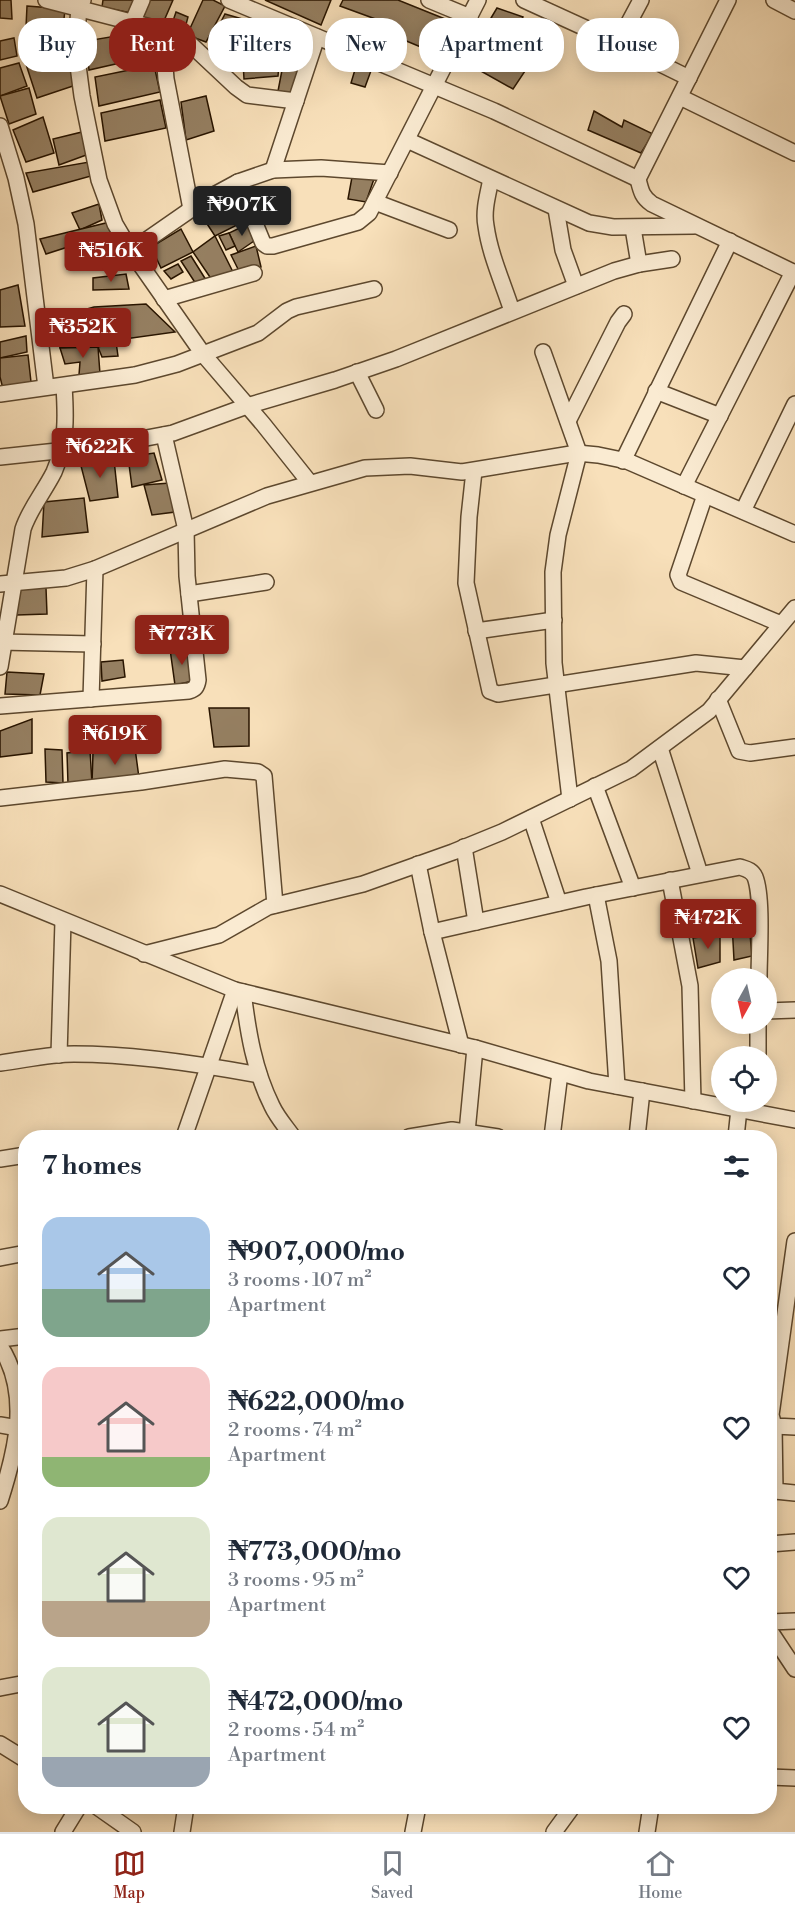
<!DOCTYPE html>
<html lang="en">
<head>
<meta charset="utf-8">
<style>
	:root { --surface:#fff; --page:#f2f2f3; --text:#1f2937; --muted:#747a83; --line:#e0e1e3; --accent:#8f2418 }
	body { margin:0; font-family:"Libre Bodoni",serif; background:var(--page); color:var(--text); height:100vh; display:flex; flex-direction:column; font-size:22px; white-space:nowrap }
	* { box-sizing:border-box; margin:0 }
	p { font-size:20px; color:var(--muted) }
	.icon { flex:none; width:33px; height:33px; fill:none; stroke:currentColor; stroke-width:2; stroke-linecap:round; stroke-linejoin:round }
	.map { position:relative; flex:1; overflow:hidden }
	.drawer { position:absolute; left:18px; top:1130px; width:759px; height:684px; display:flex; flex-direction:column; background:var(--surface); border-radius:24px; box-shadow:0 3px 15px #0003 }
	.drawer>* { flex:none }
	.top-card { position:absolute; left:18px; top:18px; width:759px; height:54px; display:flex; gap:12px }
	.needle { width:39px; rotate:188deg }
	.tools { position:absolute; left:711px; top:968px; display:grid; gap:12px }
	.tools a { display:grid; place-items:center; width:66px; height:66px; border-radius:50%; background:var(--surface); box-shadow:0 3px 15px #0003; font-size:30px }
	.price { position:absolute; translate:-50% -51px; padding:0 14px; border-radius:6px; background:var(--accent); color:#fff; font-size:20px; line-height:39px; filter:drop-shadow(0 2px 3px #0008) }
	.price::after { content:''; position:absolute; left:50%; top:36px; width:18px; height:14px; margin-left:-9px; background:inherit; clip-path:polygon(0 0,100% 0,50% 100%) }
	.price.active { background:#222; color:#fff }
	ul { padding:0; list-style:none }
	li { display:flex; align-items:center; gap:18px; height:150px; padding:0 24px }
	li span { display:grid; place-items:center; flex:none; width:168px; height:120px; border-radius:18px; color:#555 }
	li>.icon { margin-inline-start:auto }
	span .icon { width:72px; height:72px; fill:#fffc; stroke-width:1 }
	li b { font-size:26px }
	h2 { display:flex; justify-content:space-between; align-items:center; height:72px; padding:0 24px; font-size:26px }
	.chip { padding:0 21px; border-radius:24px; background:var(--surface); box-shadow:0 3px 15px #0003; font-size:21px; line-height:54px }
	.chip.active { background:var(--accent); color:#fff }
	.dock { display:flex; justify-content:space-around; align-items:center; height:84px; border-top:2px solid var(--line); background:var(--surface); font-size:16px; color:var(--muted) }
	.dock a { display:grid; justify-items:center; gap:3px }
	.dock .active { color:var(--accent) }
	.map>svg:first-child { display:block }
	.building { fill:#957f61; stroke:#291500; stroke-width:1.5 }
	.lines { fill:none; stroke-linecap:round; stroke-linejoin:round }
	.minor-casing { stroke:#5d482e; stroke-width:18 }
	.minor { stroke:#faebd2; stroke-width:15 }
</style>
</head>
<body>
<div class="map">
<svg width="795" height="1832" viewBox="0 0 795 1832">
	<rect width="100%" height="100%" fill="#f8e0ba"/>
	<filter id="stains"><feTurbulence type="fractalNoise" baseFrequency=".00333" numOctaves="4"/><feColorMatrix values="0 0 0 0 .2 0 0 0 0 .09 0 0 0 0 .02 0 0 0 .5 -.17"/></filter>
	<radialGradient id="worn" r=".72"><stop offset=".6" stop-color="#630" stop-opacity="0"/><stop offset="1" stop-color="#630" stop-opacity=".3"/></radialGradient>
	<!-- building -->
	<g class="building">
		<polygon points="0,0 11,0 12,19 0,18"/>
		<polygon points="103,0 136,0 131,13 102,7"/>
		<polygon points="150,0 173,0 163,23 143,18"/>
		<polygon points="203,0 213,0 225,6 206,42 187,35"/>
		<polygon points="265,0 331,0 321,25"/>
		<polygon points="343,0 398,0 455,23 440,55 404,40 392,61 371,49 381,21 340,6"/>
		<polygon points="27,6 65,9 63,29 26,27"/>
		<polygon points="497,8 523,17 517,31 491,18"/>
		<polygon points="176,12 188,17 184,32 170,30"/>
		<polygon points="225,14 246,20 234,54 209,45"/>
		<polygon points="264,27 275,30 263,54 249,50"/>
		<polygon points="140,32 151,56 89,70 86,41"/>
		<polygon points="14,38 17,56 0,60 0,41"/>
		<polygon points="68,41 73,86 37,98 22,52"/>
		<polygon points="480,42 527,68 513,89 463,61"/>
		<polygon points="243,62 279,64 278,76 244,79"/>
		<polygon points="19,63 27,86 0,96 0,68"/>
		<polygon points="357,63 372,68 365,87 351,83"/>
		<polygon points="154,65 160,92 99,106 95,77"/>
		<polygon points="283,65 299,66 294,94 278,91"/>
		<polygon points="29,88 36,114 9,124 0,96"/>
		<polygon points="206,96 214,131 186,140 181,102"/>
		<polygon points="160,100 166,128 105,141 101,113"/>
		<polygon points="594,111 622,127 624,120 653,134 641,153 588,130"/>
		<polygon points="43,117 54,153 26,162 13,130"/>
		<polygon points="82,132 89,154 59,165 53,139"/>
		<polygon points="89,162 91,176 33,192 26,173"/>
		<polygon points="352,177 374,179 366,202 348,199"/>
		<polygon points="238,193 249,219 215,236 200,213"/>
		<polygon points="99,204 102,220 80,230 72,213"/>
		<polygon points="110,222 118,254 89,259 86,249 73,251 71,246 46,254 40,239"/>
		<polygon points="250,223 254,241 238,252 229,233"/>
		<polygon points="181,229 193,252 161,268 151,247"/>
		<polygon points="229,233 235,246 226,250 219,236"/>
		<polygon points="215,236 233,272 212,280 193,252"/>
		<polygon points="256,246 261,267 239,271 231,255"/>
		<polygon points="191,256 206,280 196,284 181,261"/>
		<polygon points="178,264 183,272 171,279 164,271"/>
		<polygon points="126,274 129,289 93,290 93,278"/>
		<polygon points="18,285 25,326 0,327 0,290"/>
		<polygon points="146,304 175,332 60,348 55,318 94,307"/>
		<polygon points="26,336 27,352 0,358 0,342"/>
		<polygon points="116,342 118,356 102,357 98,347"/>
		<polygon points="98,347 100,374 79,375 80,362 65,364 60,348"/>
		<polygon points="28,355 31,382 3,389 0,377 0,358"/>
		<polygon points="154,453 162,480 132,487 128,457"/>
		<polygon points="114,460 118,497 90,501 80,462"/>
		<polygon points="170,483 175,512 152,515 144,485"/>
		<polygon points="84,498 88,532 42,537 44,502"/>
		<polygon points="46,588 47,614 17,615 16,589"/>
		<polygon points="189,648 193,681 175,685 170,649"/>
		<polygon points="123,660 125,677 102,681 101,662"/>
		<polygon points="7,672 44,674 40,695 5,694"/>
		<polygon points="209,708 249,708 249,746 214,747"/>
		<polygon points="32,719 32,753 0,757 0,731"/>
		<polygon points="135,748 139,778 92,783 93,753"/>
		<polygon points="45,749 62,750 63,783 46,782"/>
		<polygon points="90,750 92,783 68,784 67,753"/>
		<polygon points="732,923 749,924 752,956 734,960"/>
		<polygon points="720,934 720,962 698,968 693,938"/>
	</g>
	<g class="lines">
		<defs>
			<g id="minor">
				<polyline points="46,0 162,30 187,41 236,87 247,95 296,101"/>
				<polyline points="83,0 79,9 77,31 77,58 82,96 99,180 115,224 131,251 203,354 263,424 310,483"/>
				<polyline points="229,0 494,111 638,179"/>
				<polyline points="429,0 470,17"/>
				<polyline points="524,0 618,43 689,78"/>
				<path d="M728 0 638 179C641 191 642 197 652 204L795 273"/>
				<polyline points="774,0 795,11"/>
				<polyline points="133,21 142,0"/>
				<polyline points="162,30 166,79 191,209"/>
				<polyline points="618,43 641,0"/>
				<polyline points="680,97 795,153"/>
				<polyline points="0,126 16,178 26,224 46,387"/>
				<polyline points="407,140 589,223 613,227 694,226"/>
				<polyline points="273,170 317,37"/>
				<path d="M491 179C488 194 483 211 486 226 490 255 503 283 512 311"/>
				<polyline points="238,182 263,243 267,246 273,246 358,222 369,213 478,0"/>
				<polyline points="375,202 449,230"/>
				<polyline points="556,209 563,250 576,286"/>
				<polyline points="633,228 639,264"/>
				<polyline points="131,251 203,201 238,182 273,170 321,168 390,173"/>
				<polyline points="164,299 254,273"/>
				<polyline points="543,352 579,453 558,535 553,572 554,663 570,799"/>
				<polyline points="357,372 376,410"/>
				<polyline points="656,391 720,416"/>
				<polyline points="0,394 135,375 177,364 258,333 287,311 296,307 374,289"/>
				<polyline points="568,421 618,322 624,314"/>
				<polyline points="0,457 104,446 173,433 247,406 335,380 396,359 614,271 639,264 672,259"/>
				<polyline points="623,461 730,241"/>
				<polyline points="474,471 469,517 466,583 490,691 498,694 696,663 745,668"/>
				<polyline points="684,486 793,272"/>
				<polyline points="705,495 678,575 681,582 781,624"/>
				<polyline points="743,511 795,404"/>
				<polyline points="0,584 66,578 95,569 267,496 365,468 410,466 462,472 577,453 598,455 627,461 795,534"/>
				<polyline points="189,594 266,582"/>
				<polyline points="476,631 554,620"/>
				<polyline points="0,642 93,644"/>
				<path d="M0 667 23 529C30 508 44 492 54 472 67 442 66 417 64 386"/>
				<polyline points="91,699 95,569"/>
				<polyline points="718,699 739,751 750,753 795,747"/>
				<path d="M0 706 189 691C195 689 197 687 198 680L187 576 186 530 164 435"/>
				<polyline points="660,748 700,874"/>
				<polyline points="595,786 633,888"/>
				<polyline points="0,798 141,782 225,769 258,772 264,776 275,905"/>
				<polyline points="531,818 559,903"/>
				<polyline points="464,847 476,922"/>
				<polyline points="418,864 432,932 461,1045"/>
				<polyline points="670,880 690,986 693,1101"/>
				<polyline points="0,894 235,990 475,1048 589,1081 795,1120"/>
				<polyline points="596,895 609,961 617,1086"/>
				<path d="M432 932 586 897 740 867C746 869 752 870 755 877 763 897 759 955 759 978"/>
				<polyline points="144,954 219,935 268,907 363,884 453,852 502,832 631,769 709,711 795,608"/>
				<path d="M243 992C248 1032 254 1070 272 1106 277 1117 286 1127 293 1137"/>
				<polyline points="766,1011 795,1010"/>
				<polyline points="59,1055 63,921"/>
				<polyline points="758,1056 758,1023"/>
				<path d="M0 1063C24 1060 50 1054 74 1054 134 1054 200 1064 259 1075"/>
				<polyline points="467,1132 475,1048"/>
				<polyline points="184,1137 235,990"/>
				<polyline points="409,1137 452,1130 498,1137"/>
				<polyline points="552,1137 560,1073"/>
				<polyline points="637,1137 642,1091"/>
				<polyline points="736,1137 739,1109"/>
				<polyline points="0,1159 26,1155"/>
				<polyline points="795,1241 771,1415 774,1426 795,1427"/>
				<polyline points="0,1258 26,1253"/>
				<polyline points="0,1339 26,1336"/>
				<path d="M0 1346C31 1394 16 1451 0 1501"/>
				<polyline points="0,1425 18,1428"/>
				<polyline points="774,1426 775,1491 795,1493"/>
				<polyline points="770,1544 795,1542"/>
				<polyline points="770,1622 795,1621"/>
				<polyline points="770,1631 795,1669"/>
				<polyline points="0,1688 26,1683"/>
				<polyline points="0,1744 26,1760"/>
				<polyline points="770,1777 795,1778"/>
				<polyline points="96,1806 133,1832"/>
				<polyline points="63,1832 79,1806"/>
				<polyline points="182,1832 186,1806"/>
				<polyline points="413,1832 418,1806"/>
				<polyline points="554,1832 573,1806"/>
				<polyline points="647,1832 651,1806"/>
			</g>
		</defs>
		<!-- minor casing -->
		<use href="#minor" class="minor-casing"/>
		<!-- minor -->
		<use href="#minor" class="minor"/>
	</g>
	<rect width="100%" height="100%" filter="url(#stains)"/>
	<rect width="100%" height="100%" fill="url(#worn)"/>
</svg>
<div class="tools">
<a><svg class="needle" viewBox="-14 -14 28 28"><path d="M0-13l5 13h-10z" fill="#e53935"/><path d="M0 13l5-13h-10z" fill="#747a83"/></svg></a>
<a><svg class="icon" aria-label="locate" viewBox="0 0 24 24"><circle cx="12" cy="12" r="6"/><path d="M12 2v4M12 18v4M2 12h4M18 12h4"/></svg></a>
</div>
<b class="price active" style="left:242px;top:237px">₦907K</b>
<b class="price" style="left:111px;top:283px">₦516K</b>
<b class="price" style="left:83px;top:359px">₦352K</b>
<b class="price" style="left:100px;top:479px">₦622K</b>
<b class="price" style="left:182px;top:666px">₦773K</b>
<b class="price" style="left:115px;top:766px">₦619K</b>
<b class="price" style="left:708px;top:950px">₦472K</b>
<div class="top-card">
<a class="chip">Buy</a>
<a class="chip active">Rent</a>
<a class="chip">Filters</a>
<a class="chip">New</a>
<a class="chip">Apartment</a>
<a class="chip">House</a>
</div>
<section class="drawer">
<h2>7 homes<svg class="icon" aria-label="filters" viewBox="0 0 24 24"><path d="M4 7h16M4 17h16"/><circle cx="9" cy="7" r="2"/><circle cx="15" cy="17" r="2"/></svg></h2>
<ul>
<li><span style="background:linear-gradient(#a9c7e8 60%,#7fa58c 0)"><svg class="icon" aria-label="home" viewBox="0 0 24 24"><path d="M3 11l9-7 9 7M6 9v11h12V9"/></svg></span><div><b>₦907,000/mo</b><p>3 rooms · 107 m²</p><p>Apartment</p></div><svg class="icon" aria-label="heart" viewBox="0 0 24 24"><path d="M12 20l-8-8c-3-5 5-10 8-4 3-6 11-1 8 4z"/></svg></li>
<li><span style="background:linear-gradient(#f6c9c9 75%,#8fb573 0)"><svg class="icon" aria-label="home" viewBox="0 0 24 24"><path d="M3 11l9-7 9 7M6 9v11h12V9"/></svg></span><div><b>₦622,000/mo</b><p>2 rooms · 74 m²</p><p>Apartment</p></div><svg class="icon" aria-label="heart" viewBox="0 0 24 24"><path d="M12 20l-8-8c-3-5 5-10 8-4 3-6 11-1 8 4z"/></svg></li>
<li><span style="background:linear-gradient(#dfe7d0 70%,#b9a48a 0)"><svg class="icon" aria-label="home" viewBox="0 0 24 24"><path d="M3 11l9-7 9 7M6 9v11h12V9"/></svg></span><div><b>₦773,000/mo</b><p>3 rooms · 95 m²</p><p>Apartment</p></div><svg class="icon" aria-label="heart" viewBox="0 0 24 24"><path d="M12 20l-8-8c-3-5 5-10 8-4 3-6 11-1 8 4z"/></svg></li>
<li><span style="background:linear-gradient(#dfe7d0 75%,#9aa5b1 0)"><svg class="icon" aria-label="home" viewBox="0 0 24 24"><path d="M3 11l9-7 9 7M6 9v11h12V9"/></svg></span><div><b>₦472,000/mo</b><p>2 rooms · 54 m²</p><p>Apartment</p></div><svg class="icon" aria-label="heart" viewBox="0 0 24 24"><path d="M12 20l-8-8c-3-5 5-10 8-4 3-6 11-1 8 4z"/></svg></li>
</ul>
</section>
</div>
<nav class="dock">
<a class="active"><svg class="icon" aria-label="map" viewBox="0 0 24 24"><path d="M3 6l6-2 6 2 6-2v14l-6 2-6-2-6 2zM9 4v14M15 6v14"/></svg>Map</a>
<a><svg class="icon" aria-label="saved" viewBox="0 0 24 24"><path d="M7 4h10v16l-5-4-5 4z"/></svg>Saved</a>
<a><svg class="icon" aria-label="home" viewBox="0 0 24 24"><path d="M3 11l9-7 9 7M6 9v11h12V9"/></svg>Home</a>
</nav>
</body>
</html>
